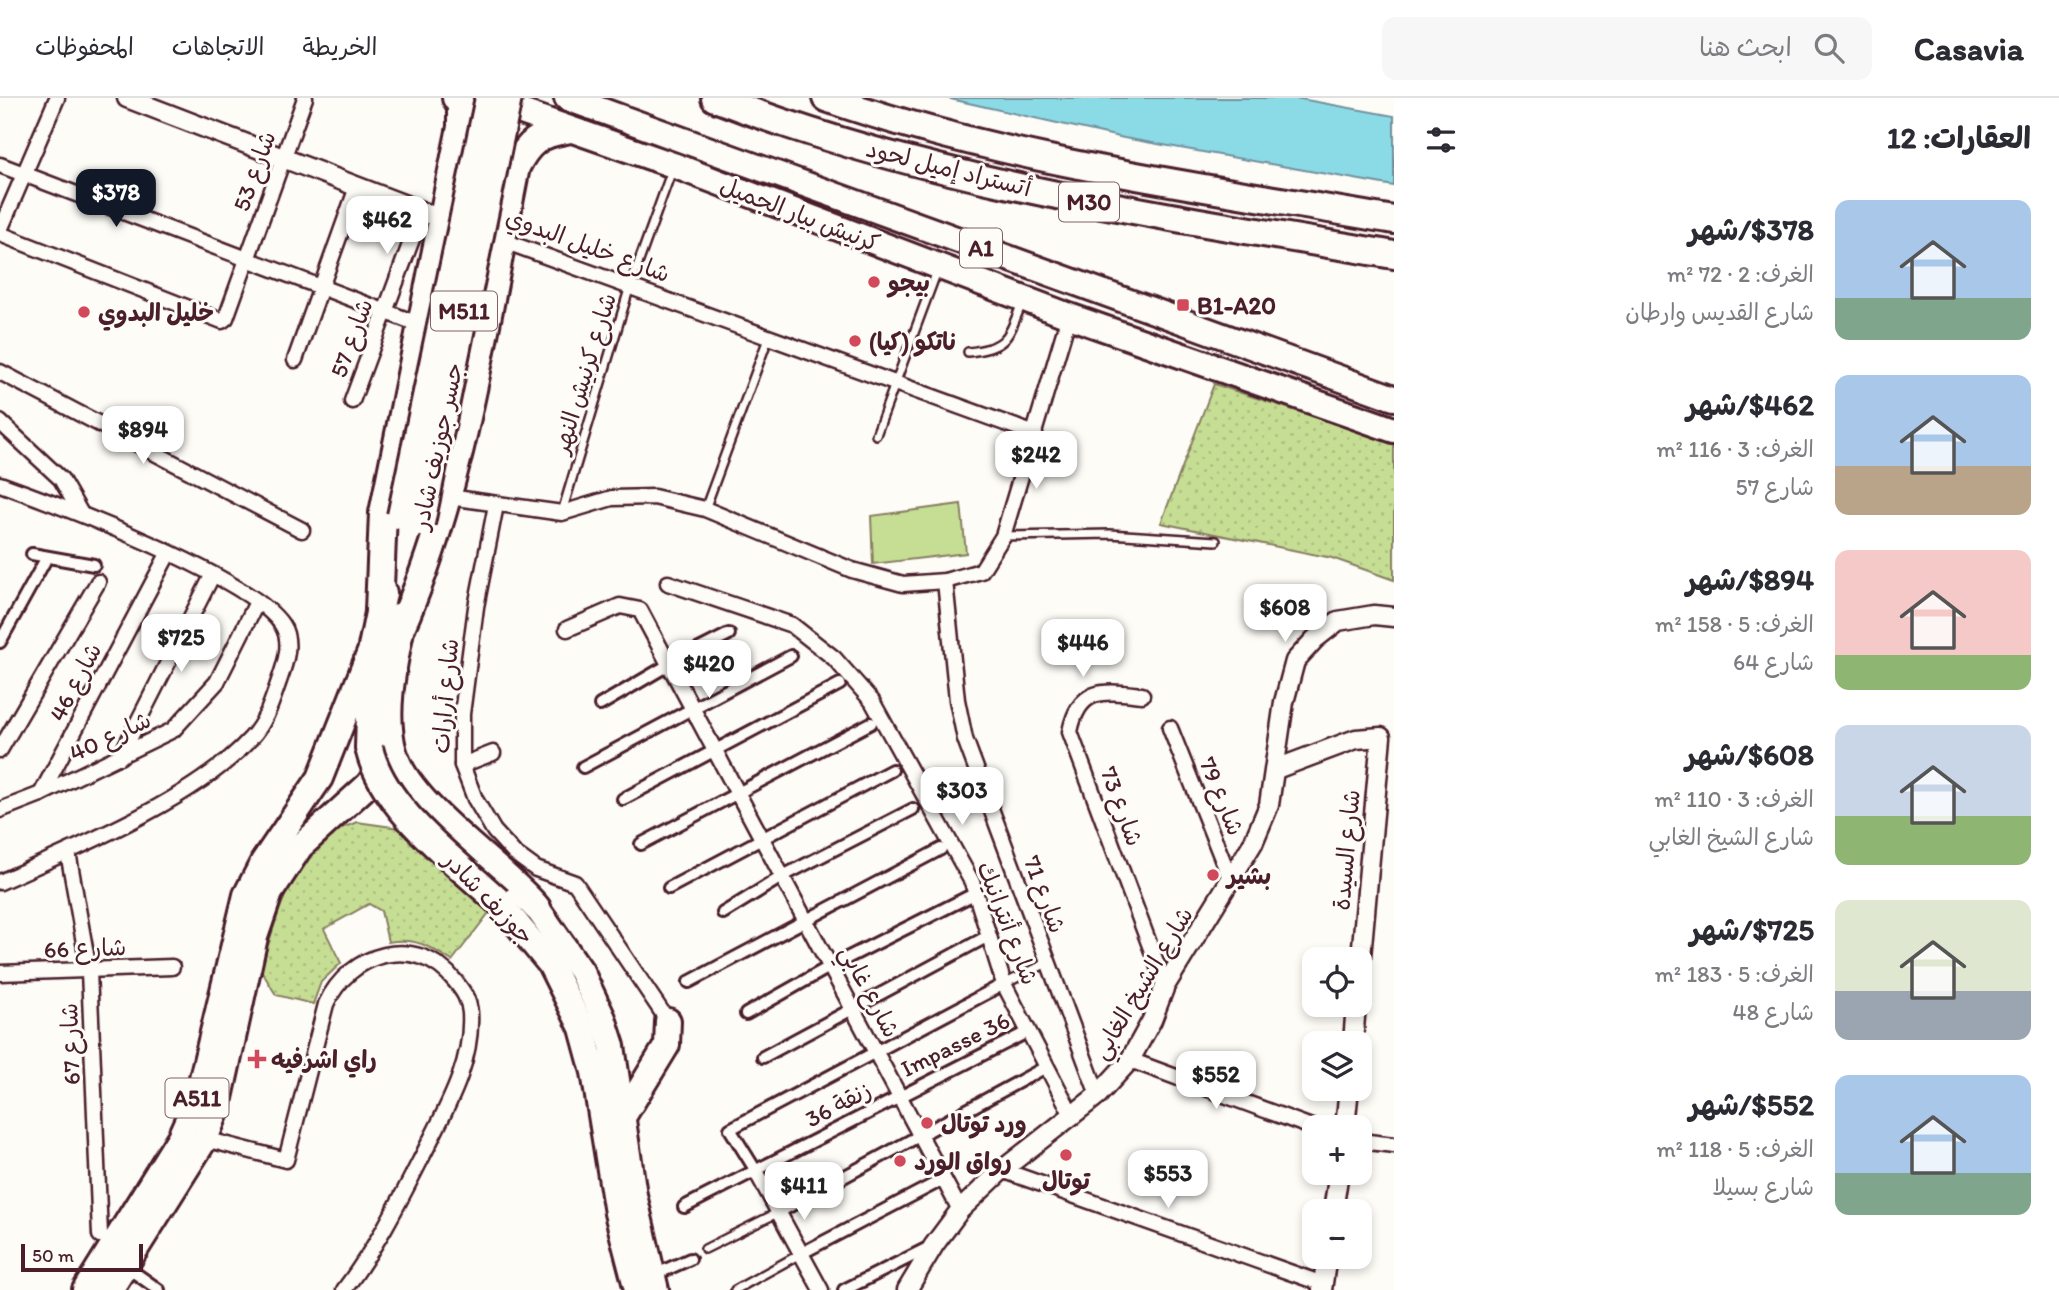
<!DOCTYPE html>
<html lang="ar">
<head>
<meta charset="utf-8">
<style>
	:root { --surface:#fff; --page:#f7f7f7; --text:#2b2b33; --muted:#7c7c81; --line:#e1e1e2; --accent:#111827 }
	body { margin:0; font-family:Itim,"Playpen Sans Arabic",sans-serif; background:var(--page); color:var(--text); direction:rtl; height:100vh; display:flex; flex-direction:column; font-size:26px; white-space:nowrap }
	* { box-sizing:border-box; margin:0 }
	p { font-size:23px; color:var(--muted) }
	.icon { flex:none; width:38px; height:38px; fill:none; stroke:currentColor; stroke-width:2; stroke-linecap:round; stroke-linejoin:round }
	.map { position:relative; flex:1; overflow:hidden; direction:ltr }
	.drawer { display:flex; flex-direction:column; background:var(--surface); width:665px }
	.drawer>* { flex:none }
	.controls { position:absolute; left:1302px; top:849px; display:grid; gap:14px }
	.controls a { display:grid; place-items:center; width:70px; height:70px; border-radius:14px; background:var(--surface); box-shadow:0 4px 10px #0003; font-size:35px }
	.scale { position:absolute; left:21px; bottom:18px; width:122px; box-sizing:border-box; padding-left:7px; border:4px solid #4a1f2b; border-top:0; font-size:19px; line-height:24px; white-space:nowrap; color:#4a1f2b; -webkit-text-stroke:5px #fdfcf7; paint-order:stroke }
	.price { position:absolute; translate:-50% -60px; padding:0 16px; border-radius:14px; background:#fff; color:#222; font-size:23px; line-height:46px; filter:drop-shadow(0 2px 4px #0008) }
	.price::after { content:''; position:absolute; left:50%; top:42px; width:21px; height:16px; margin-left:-10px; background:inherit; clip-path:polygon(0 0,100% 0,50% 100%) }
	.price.selected { background:var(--accent); color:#fff }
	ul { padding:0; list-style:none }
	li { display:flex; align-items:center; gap:21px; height:175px; padding:0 28px }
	li span { display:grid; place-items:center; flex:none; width:196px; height:140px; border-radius:14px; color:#555 }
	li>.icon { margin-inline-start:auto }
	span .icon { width:84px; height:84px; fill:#fffc; stroke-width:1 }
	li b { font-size:30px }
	h2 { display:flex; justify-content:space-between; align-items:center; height:84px; padding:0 28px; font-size:30px }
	header { display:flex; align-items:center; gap:42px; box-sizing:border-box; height:98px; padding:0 35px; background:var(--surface); border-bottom:2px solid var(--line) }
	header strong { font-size:33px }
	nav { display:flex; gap:38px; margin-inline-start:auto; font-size:24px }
	.search { width:490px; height:63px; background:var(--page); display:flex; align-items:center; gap:18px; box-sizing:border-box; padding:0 24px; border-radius:14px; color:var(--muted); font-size:26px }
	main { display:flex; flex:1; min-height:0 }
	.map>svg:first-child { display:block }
	.grass { fill:url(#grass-dots); stroke:#887e60; stroke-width:2 }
	.pitch { fill:#c5de94; stroke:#887e60; stroke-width:2 }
	.water { fill:#8bdbe7; stroke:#71909c; stroke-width:2 }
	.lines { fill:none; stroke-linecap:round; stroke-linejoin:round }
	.service-casing { stroke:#4a1f2b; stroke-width:12 }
	.pedestrian-casing { stroke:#4a1f2b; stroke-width:16 }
	.minor-casing { stroke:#4a1f2b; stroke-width:19 }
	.tertiary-casing { stroke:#4a1f2b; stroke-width:23 }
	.trunk-casing { stroke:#4a1f2b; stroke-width:30 }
	.motorway-casing { stroke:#4a1f2b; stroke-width:32 }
	.service { stroke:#fdfcf7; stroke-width:7 }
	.pedestrian { stroke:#fdfcf7; stroke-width:10 }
	.minor { stroke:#fdfcf7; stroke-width:14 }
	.tertiary { stroke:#fdfcf7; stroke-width:18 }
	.trunk { stroke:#fdfcf7; stroke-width:24 }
	.motorway { stroke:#fdfcf7; stroke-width:26 }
	.motorway-bridge-casing { stroke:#4a1f2b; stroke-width:32; stroke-linecap:butt }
	.motorway-bridge { stroke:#fdfcf7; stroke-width:26 }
	.poi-dot { fill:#d1495b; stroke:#fdfcf7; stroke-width:2.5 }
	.labels { text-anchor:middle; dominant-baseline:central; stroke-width:6; stroke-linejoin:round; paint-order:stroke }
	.shield { fill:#fdfcf7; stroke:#806168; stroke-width:2 }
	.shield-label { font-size:23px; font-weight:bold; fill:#4a1f2b }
	.street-label { font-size:24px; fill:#4a1f2b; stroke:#fdfcf7 }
	.poi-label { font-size:24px; font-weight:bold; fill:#4a1f2b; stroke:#fdfcf7; text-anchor:start }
</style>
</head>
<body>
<header>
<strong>Casavia</strong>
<div class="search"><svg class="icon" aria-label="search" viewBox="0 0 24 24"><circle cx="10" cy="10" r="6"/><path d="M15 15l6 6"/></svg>ابحث هنا</div>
<nav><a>الخريطة</a><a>الاتجاهات</a><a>المحفوظات</a></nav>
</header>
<main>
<section class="drawer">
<h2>العقارات: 12<svg class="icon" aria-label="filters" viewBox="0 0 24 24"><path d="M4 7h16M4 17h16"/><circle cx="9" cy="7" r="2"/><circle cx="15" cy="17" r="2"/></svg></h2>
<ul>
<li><span style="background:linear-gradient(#a9c7e8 70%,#7fa58c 0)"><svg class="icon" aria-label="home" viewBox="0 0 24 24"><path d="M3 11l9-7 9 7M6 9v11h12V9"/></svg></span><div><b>$378/شهر</b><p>الغرف: 2 · 72 m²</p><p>شارع القديس وارطان</p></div></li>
<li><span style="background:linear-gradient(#a9c7e8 65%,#b9a48a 0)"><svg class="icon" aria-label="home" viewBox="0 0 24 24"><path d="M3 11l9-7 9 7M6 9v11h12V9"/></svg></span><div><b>$462/شهر</b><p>الغرف: 3 · 116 m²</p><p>شارع 57</p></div></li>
<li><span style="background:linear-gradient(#f6c9c9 75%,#8fb573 0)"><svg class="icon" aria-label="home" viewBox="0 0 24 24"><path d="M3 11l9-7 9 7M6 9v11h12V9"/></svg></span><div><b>$894/شهر</b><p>الغرف: 5 · 158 m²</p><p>شارع 64</p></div></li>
<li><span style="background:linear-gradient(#c9d6e8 65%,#8fb573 0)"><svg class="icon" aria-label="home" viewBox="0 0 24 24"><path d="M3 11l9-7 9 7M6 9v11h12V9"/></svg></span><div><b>$608/شهر</b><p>الغرف: 3 · 110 m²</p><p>شارع الشيخ الغابي</p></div></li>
<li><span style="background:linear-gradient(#dfe7d0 65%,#9aa5b1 0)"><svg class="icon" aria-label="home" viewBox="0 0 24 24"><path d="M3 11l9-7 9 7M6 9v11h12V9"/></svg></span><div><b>$725/شهر</b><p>الغرف: 5 · 183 m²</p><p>شارع 48</p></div></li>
<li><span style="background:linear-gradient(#a9c7e8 70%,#7fa58c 0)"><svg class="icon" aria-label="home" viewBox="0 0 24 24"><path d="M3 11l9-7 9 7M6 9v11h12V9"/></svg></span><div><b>$552/شهر</b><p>الغرف: 5 · 118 m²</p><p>شارع بسيلا</p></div></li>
</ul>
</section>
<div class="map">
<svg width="1394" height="1192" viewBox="0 0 1394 1192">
	<defs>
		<pattern id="grass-dots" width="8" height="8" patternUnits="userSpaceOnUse" patternTransform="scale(1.75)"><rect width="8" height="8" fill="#c5de94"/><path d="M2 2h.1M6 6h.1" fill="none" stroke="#abbe80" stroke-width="1.8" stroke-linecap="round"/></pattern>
	</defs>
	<rect width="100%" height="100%" fill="#fdfcf7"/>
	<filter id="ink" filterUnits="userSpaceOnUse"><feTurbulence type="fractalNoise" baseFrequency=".0143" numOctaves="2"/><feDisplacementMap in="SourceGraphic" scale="14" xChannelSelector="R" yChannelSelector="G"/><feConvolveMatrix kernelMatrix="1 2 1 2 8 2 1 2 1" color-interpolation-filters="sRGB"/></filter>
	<g filter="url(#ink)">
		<!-- grass -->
		<g class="grass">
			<polygon points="1214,286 1394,345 1394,482 1332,460 1161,425"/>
			<path d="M357 724 406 731 491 812 452 863C429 848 415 839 388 844L381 813 369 806 324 831 341 865 321 884 313 906 276 897 261 872C274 826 289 764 332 735 339 730 349 728 357 724Z"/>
		</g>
		<!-- pitch -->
		<polygon class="pitch" points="961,406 966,455 873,466 871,418"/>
		<!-- water -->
		<polygon class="water" points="946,0 1295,0 1394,18 1394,88 1124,40"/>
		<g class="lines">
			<defs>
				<g id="service">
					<path d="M968 254C1008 250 1008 239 1022 205"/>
					<polyline points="876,337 937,173"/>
					<polyline points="705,411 769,238"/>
					<polyline points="562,414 630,188 672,72"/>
					<polyline points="1003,438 1110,436 1216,443"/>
					<polyline points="1004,886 1047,865"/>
					<polyline points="705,1151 779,1114"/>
					<polyline points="735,1192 802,1155"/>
				</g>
				<g id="pedestrian">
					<polyline points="32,456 94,467"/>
					<polyline points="0,544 47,459"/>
					<polyline points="600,607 670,566 729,536"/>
					<polyline points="583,669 791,558"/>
					<polyline points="623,701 840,586"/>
					<polyline points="641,746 871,625"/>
					<polyline points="669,790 892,672"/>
					<polyline points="723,815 783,778 913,711"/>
					<polyline points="689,884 941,751"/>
					<polyline points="746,916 831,868 976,795"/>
					<polyline points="763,959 990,837"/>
					<polyline points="756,1073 730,1031 1004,886"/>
					<polyline points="684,1109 1029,933"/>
					<polyline points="779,1114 1046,969"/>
					<polyline points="802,1155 944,1081"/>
					<polyline points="125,1168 159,1192"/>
					<polyline points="652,1178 690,1161"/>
					<polyline points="844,1192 932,1148"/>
				</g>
				<g id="minor">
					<polyline points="0,67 410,223"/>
					<polyline points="0,132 57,0"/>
					<polyline points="0,136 222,223 226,220 305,0"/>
					<polyline points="501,142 1035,336"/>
					<polyline points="295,262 357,89"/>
					<polyline points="0,274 302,432"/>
					<polyline points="352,303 422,114"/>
					<polyline points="0,324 61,381 80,414"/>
					<path d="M0 386C59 407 251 479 282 527 293 544 285 566 279 583 272 603 266 624 251 640 196 701 76 750 0 784"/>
					<polyline points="449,399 562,415 612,400 654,399 705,411 852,472 903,486 945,483 981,473 1003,438 1069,218"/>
					<polyline points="496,407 476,509 462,616 462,667 475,701 494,733 514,755 536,771 575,785 668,923"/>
					<polyline points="945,483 957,602 965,641 1098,997"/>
					<polyline points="668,485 792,527 834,560 872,603 972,784 1004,886 1073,1019"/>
					<polyline points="567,531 620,508 640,512 960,1112"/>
					<path d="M1142 597C1104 593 1079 588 1070 634L1165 888"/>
					<polyline points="1170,630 1231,783"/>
					<polyline points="0,652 98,484"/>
					<polyline points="120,659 212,478"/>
					<polyline points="462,667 493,655"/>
					<polyline points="41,696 168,456"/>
					<polyline points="0,712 41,696 173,632 217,584 257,504"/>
					<polyline points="68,754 89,873 100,1137"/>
					<polyline points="0,875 172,869"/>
					<polyline points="1130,962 1314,1030"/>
					<path d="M205 1041 286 1062 326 906C349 855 416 834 455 883 463 893 469 901 470 915 473 968 444 1014 422 1059 397 1108 377 1148 344 1192"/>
					<polyline points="1360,1043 1394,1047"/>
					<polyline points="1002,1072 1323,1186"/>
					<polyline points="756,1073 821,1192"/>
				</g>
				<g id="tertiary">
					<polyline points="127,0 452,125"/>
					<polyline points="1276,671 1356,641 1381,639 1360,870"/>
					<polyline points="1353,945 1356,906"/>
					<polyline points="1345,1029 1349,990"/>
					<polyline points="1333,1113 1339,1074"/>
					<polyline points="907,1192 934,1147 960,1112 1002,1072 1098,997 1130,962 1152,922 1165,888 1253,745 1269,707 1284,604 1295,563 1315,541 1338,523 1374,517 1394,519"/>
					<polyline points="1322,1192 1327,1158"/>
				</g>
				<g id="trunk">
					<polyline points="567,0 1394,300"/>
					<polyline points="487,2 673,67 1069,218 1394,332"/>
					<polyline points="498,803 550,866 582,930 594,974 617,1115 637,1192"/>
					<polyline points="537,810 581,873 603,920 612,948 634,1097 656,1192"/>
					<polyline points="623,1019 667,947 668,923"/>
					<polyline points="85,1192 180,1039 197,1001 246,797 263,764 320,680 370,554"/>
					<polyline points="110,1192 205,1041 218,1009 255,839 270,795 300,749 369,686 388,659"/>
				</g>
				<g id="motorway">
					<path d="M715 0C933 85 1165 118 1394 157"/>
					<path d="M826 0C1008 64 1204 89 1394 122"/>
					<polyline points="379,513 383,415 461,29 461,7 456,0"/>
					<path d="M403 517C395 560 381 611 393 654 408 708 500 766 537 810"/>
					<path d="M400 532C464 389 485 223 516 69 528 45 539 36 566 32"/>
					<polyline points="369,650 372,549 383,495"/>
				</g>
			</defs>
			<!-- service casing -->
			<use href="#service" class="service-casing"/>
			<!-- pedestrian casing -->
			<use href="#pedestrian" class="pedestrian-casing"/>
			<!-- minor casing -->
			<use href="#minor" class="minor-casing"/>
			<!-- tertiary casing -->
			<use href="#tertiary" class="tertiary-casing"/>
			<!-- trunk casing -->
			<use href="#trunk" class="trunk-casing"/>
			<!-- motorway casing -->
			<use href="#motorway" class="motorway-casing"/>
			<!-- service -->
			<use href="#service" class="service"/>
			<!-- pedestrian -->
			<use href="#pedestrian" class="pedestrian"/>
			<!-- minor -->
			<use href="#minor" class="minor"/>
			<!-- tertiary -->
			<use href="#tertiary" class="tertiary"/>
			<!-- trunk -->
			<use href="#trunk" class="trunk"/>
			<!-- motorway -->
			<use href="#motorway" class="motorway"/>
			<defs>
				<g id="motorway-bridge">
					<polyline points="401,418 489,0"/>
					<polyline points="421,425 508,0"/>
					<path d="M369 650C383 711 454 762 498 803"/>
				</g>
			</defs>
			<!-- motorway-bridge casing -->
			<use href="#motorway-bridge" class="motorway-bridge-casing"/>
			<!-- motorway-bridge -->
			<use href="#motorway-bridge" class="motorway-bridge"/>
		</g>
	</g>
	<!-- markers -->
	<g class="poi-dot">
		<circle cx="874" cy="184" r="7"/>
		<rect x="1176" y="200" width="14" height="14" rx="3.5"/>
		<circle cx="84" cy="214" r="7"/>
		<circle cx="855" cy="243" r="7"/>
		<circle cx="1213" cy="777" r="7"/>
		<path d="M253.5 950.5h7v7h7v7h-7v7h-7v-7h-7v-7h7z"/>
		<circle cx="927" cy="1025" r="7"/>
		<circle cx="1066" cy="1057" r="7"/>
		<circle cx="900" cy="1063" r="7"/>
	</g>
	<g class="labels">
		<!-- shield labels -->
		<g class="shield">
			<rect x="1059" y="84.5" width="60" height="39" rx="5"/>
			<rect x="960" y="130.5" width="42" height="39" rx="5"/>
			<rect x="431" y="193.5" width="66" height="39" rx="5"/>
			<rect x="165.5" y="980.5" width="63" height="39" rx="5"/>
		</g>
		<g class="shield-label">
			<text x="1089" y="104">M30</text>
			<text x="981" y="150">A1</text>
			<text x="464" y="213">M511</text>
			<text x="197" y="1000">A511</text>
		</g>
		<!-- street labels -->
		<g class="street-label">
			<text transform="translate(949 70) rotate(14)">أتستراد إميل لحود</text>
			<text transform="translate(254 73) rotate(-70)">شارع 53</text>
			<text transform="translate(800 116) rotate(21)">كرنيش بيار الجميل</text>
			<text transform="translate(588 147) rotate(20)">شارع خليل البدوي</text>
			<text transform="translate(351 240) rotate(-70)">شارع 57</text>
			<text transform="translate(584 275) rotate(-73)">شارع كرنيش النهر</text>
			<text transform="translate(437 348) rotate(-78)">جسر جوزيف شادر</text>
			<text transform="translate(75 584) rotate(-62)">شارع 46</text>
			<text transform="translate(445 598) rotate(-85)">شارع أرارات</text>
			<text transform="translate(110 638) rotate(-25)">شارع 40</text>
			<text transform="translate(1222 698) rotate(68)">شارع 79</text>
			<text transform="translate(1122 708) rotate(70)">شارع 73</text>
			<text transform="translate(1346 752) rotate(-85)">شارع السيدة</text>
			<text transform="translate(1045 796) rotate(70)">شارع 71</text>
			<text transform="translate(489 800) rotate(46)">جوزيف شادر</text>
			<text transform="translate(1008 825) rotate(69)">شارع أنترانيك</text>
			<text transform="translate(85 850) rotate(-2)">شارع 66</text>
			<text transform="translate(1142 885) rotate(-59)">شارع الشيخ الغابي</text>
			<text transform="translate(870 893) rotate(62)">شارع غابي</text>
			<text transform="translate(70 946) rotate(-92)">شارع 67</text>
			<text transform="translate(955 946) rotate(-26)">Impasse 36</text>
			<text transform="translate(838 1006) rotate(-28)">زنقة 36</text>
		</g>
		<!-- poi labels -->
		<g class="poi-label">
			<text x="888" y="184">بيجو</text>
			<text x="1197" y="207">B1-A20</text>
			<text x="98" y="214">خليل البدوي</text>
			<text x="869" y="243">ناتكو (كيا)</text>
			<text x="1227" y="777">بشير</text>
			<text x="271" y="961">راي اشرفيه</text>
			<text x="941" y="1025">ورد توتال</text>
			<text x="914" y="1063">رواق الورد</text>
			<text x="1066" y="1082" text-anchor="middle">توتال</text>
		</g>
	</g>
</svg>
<div class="controls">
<a><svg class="icon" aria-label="locate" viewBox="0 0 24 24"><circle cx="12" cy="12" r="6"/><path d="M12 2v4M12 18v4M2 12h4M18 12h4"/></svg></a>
<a><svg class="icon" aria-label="layers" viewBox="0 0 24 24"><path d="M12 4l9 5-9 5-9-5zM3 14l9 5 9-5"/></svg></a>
<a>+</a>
<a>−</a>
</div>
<div class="scale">50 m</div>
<b class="price selected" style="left:116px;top:131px">$378</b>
<b class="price" style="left:387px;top:158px">$462</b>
<b class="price" style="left:143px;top:368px">$894</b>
<b class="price" style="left:1036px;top:393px">$242</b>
<b class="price" style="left:1285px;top:546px">$608</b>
<b class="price" style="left:181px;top:576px">$725</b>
<b class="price" style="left:1083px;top:581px">$446</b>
<b class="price" style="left:709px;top:602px">$420</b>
<b class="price" style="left:962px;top:729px">$303</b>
<b class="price" style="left:1216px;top:1013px">$552</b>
<b class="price" style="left:1168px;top:1112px">$553</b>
<b class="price" style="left:804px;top:1124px">$411</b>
</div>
</main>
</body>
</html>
